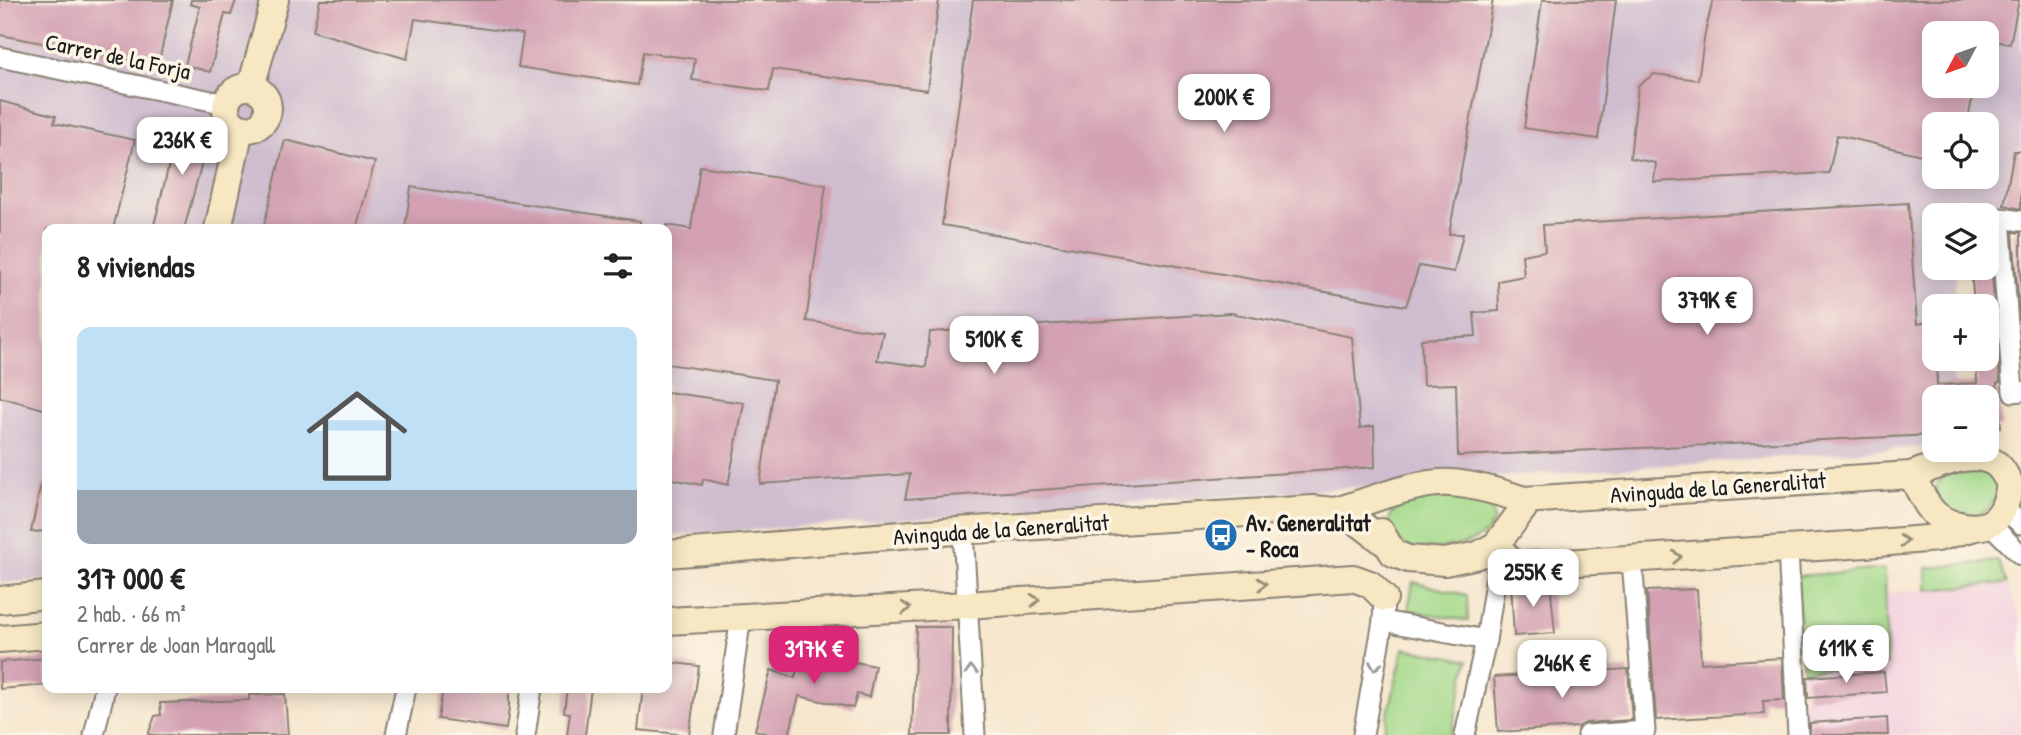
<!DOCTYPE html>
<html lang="es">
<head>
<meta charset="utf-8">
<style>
	:root { --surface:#fff; --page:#f6f6f6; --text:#222; --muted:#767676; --accent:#db2777 }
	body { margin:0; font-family:"Patrick Hand",sans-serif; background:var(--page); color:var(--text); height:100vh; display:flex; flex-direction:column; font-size:26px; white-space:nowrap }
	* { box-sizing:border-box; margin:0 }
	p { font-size:23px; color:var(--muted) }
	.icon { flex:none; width:38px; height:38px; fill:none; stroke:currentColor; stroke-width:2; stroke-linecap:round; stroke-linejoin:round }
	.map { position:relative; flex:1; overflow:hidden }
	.side { position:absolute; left:42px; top:224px; width:630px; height:469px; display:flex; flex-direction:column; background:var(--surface); border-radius:14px; box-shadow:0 4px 18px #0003 }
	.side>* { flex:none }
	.needle { width:46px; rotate:229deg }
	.fabs { position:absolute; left:1922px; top:21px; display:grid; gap:14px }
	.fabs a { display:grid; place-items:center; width:77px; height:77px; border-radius:14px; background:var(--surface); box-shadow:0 4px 18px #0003; font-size:35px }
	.price { position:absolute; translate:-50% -60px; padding:0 16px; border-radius:14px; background:#fff; color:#222; font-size:23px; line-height:46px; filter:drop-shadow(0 2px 4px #0008) }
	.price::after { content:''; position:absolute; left:50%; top:42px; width:21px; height:16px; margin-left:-10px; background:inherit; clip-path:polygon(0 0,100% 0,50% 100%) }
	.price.active { background:var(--accent); color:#fff }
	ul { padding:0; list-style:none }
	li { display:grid; align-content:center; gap:14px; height:371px; padding:0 35px }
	li span { display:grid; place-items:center; height:217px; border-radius:14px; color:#555 }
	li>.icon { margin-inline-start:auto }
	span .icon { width:126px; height:126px; fill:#fffc; stroke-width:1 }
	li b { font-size:30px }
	h2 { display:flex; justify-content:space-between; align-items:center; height:84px; padding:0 35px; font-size:30px }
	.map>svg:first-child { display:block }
	.built { fill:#f3cfe0 }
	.industrial { fill:#cfbdcf; fill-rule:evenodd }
	.green { fill:#a3d98a; stroke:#607a53; stroke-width:2 }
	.building { fill:#d3a1b3 }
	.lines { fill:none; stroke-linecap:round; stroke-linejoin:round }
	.street-casing { stroke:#898174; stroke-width:23 }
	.secondary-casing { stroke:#898174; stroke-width:30 }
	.street { stroke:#fff; stroke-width:19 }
	.secondary { stroke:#f7e8c3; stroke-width:26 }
	.oneway { stroke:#948c78 }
	.oneway2 { stroke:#999 }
	.labels { text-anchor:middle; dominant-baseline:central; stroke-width:7; stroke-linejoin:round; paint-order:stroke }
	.street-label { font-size:23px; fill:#1c1c1c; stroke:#fcf5e5 }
	.poi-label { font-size:23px; font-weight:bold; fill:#1c1c1c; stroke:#fcf5e5; text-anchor:start }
</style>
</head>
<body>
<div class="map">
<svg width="2021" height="735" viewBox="0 0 2021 735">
	<rect width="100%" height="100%" fill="#fcf5e5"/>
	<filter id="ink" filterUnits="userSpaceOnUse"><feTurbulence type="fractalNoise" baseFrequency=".0143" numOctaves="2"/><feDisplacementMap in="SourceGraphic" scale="14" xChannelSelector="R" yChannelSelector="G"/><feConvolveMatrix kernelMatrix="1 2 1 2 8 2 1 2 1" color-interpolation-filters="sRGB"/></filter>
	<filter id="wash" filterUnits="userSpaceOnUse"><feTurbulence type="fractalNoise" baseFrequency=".00686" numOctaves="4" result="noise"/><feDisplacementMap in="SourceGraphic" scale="28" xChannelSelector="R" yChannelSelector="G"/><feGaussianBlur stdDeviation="1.57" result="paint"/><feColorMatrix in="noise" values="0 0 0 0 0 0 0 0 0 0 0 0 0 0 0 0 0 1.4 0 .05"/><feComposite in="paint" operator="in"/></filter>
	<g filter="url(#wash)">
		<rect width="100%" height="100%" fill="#f6e6cd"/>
		<!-- built -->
		<polygon class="built" points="2007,583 2021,622 2021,735 1806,735 1803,671 1887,664 1886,593"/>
		<!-- industrial -->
		<path class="industrial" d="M0 0H2021V208L1958 197 1957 215H1934V268H1956L1955 306H1934V359H1953V386L1950 397H1934V446L667 536V229H47V580L0 583ZM1934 33H1986V86H1934ZM1934 124H1986V177H1934Z"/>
		<!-- green -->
		<g class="green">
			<path d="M1971 469 1984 471 1994 478 1998 488 1995 499 1988 509 1977 515 1953 513 1935 496C1933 475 1954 472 1971 469Z"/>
			<path d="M1436 496C1448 497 1477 499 1487 505 1492 508 1493 515 1494 520 1491 527 1487 533 1480 537 1464 547 1420 554 1403 544 1397 540 1392 531 1388 526L1391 514 1412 499Z"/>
			<polygon points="1998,561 2007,583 1927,590 1927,568"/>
			<polygon points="1885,569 1887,664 1803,671 1797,576"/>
			<polygon points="1413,582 1467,595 1468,621 1408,610"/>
			<polygon points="1404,648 1468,660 1451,735 1383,735"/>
		</g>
		<g id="blocks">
			<!-- building -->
			<g class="building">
				<polygon points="0,0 173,0 158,65 0,35"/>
				<polygon points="191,0 236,0 231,15 225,14 210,72 185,65 200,7 190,4"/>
				<polygon points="320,0 939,0 927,90 773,69 769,91 692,80 695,59 643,52 637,85 518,67 523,34 415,19 407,59 313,31"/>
				<polygon points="973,0 1493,0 1449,234 1463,234 1454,272 1419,266 1406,306 942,225"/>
				<polygon points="1542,0 1616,0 1598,139 1524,128"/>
				<polygon points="1713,0 2019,0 2010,44 1986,39 1986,33 1934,33 1934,86 1975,86 1967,124 1934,124 1934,158 1837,135 1829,173 1654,182 1656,163 1630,158 1638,86 1654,74 1698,80 1705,33"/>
				<polygon points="0,101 56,116 54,123 135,140 113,229 47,229 47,410 0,397"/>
				<polygon points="180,121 205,128 210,133 184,229 153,229"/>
				<polygon points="285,140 375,162 356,229 263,229"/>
				<polygon points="2014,151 2021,151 2021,209 2004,205"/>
				<polygon points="700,166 826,185 806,321 883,332 877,360 926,367 930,332 1231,313 1352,337 1360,428 1374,426 1375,467 905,499 910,474 760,484 775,380 667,364 667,225 691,229"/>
				<polygon points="411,187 640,221 640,229 405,229"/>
				<polygon points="1908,203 1917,324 1934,321 1934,359 1936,359 1937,385 1977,383 1976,359 1986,359 1986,306 1974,306 1971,268 1986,268 1986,249 1990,248 2000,382 1997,383 2001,427 1986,428 1986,397 1934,397 1934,435 1458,456 1456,384 1423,385 1421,339 1476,336 1474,313 1499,311 1498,281 1524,276 1522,255 1545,251 1543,225"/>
				<polygon points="2013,232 2021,233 2021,335"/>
				<polygon points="667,392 744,403 728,485 703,479 702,485 667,478"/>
				<polygon points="41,483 47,484 47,531 31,532"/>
				<polygon points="1550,581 1555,633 1514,636 1511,584"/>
				<polygon points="1697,589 1701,663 1782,658 1784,700 1763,701 1764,714 1656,720 1647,591"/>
				<polygon points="916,627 952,627 951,735 912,735"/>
				<polygon points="835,639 854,643 850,661 875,666 869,697 857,694 853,708 799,696 789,735 772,735 755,730 771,670 795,678 802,647 832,653"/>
				<polygon points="47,658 47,685 0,689 0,662"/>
				<polygon points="667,662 699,666 689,735 638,730 643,688 667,688"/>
				<polygon points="1628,669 1632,720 1586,723 1578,727 1498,732 1494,677"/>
				<polygon points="1884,672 1886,692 1808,698 1807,677"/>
				<polygon points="443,688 509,688 509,709 506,729 438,719"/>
				<polygon points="567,688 591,688 585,735 567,735 570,713 564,712"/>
				<polygon points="285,694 288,735 148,735 155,716 161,715 160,703 249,700 249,695"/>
				<polygon points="1887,718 1888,735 1810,735 1810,723"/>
			</g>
		</g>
	</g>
	<g filter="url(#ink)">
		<use href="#blocks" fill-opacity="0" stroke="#898174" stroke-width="2"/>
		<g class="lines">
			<defs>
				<g id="street">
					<polyline points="0,57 226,104"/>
					<polyline points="2021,221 2000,218 2013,392 2021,391"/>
					<polyline points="2004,508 2021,524"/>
					<polyline points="1990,524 2021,555"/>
					<polyline points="963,531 975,735"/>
					<polyline points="1788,550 1798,735"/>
					<polyline points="1383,621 1486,640"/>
					<polyline points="94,735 105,688"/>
					<polyline points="396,735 406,688"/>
					<polyline points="525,735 532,688"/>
					<polyline points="724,735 741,616"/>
					<polyline points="1363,735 1383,621 1384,598"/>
					<polyline points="1465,735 1486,640 1497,569 1491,549"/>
					<polyline points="1587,735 1645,731 1632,559"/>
				</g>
				<g id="secondary">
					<circle cx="247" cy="108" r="21"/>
					<polyline points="251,87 275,0"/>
					<polyline points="218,229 240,129"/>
					<path d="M1336 511C1366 502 1420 480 1451 483 1476 485 1500 492 1524 500L1911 475C1933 468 1970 448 1993 462 2001 466 2006 476 2010 484 2006 511 1996 531 1965 526 1953 524 1943 522 1934 513 1924 503 1919 488 1911 475"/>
					<polyline points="1381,532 1393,553 1408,559 1445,562 1478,555 1496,545 1523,509 1524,500"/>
					<polyline points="1496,545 1515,566 1866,544 1937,538 1972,528"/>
					<polyline points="667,554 925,533 1313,509 1336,511 1362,525 1388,545"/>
					<polyline points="0,600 47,595"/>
					<polyline points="667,621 967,605 1353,578 1370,584 1384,598"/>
					<polyline points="0,639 47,635"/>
				</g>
			</defs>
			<!-- street casing -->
			<use href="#street" class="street-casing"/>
			<!-- secondary casing -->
			<use href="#secondary" class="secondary-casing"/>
			<!-- street -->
			<use href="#street" class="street"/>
			<!-- secondary -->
			<use href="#secondary" class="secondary"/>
		</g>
		<!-- one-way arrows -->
		<defs><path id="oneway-chevron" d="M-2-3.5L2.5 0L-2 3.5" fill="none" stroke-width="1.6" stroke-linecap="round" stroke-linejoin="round" transform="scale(1.75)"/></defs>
		<g class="oneway">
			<use href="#oneway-chevron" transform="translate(1904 541) rotate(-5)"/>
			<use href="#oneway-chevron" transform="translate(1677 557) rotate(-3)"/>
			<use href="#oneway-chevron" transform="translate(1262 584) rotate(-4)"/>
			<use href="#oneway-chevron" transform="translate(1035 600) rotate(-4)"/>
			<use href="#oneway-chevron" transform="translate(906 608) rotate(-3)"/>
		</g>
		<g class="oneway2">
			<use href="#oneway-chevron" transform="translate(1375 666) rotate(100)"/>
			<use href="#oneway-chevron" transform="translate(971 670) rotate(-93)"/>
		</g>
	</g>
	<!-- icons -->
	<defs>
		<symbol id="bus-disc" viewBox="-11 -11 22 22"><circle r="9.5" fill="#1f6fb2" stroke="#fcf5e5"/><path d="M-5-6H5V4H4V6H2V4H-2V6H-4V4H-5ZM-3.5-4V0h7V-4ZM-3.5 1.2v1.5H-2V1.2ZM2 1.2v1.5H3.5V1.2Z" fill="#fff"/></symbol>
	</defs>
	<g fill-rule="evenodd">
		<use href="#bus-disc" x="1202" y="516" width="38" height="38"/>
	</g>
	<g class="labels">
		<!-- street labels -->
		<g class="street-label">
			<text transform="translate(118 56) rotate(12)">Carrer de la Forja</text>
			<text transform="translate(1718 487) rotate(-4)">Avinguda de la Generalitat</text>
			<text transform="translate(1001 529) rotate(-4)">Avinguda de la Generalitat</text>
		</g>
		<!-- poi labels -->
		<g class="poi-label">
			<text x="1246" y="522">Av. Generalitat<tspan x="1246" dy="26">- Roca</tspan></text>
		</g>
	</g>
</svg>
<div class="fabs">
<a><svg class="needle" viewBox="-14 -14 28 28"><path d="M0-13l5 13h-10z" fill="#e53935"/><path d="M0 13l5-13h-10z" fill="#767676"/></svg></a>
<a><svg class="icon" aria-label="locate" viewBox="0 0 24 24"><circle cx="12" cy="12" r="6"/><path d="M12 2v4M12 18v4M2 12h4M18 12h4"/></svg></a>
<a><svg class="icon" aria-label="layers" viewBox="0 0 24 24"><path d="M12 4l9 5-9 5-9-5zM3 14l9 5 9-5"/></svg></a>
<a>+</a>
<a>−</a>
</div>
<b class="price" style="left:1224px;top:134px">200K €</b>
<b class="price" style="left:182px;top:177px">236K €</b>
<b class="price" style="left:1707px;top:337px">379K €</b>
<b class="price" style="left:994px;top:376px">510K €</b>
<b class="price" style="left:1533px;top:609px">255K €</b>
<b class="price" style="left:1846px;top:685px">611K €</b>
<b class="price active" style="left:814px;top:686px">317K €</b>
<b class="price" style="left:1562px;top:700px">246K €</b>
<section class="side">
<h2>8 viviendas<svg class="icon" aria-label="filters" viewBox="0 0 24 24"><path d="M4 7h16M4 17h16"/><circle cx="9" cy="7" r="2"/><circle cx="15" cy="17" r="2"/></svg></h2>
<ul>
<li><span style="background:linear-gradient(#bfe0f5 75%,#9aa5b1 0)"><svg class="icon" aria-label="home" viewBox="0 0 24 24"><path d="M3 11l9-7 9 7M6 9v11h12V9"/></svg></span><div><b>317 000 €</b><p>2 hab. · 66 m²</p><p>Carrer de Joan Maragall</p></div></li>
</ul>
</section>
</div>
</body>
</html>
